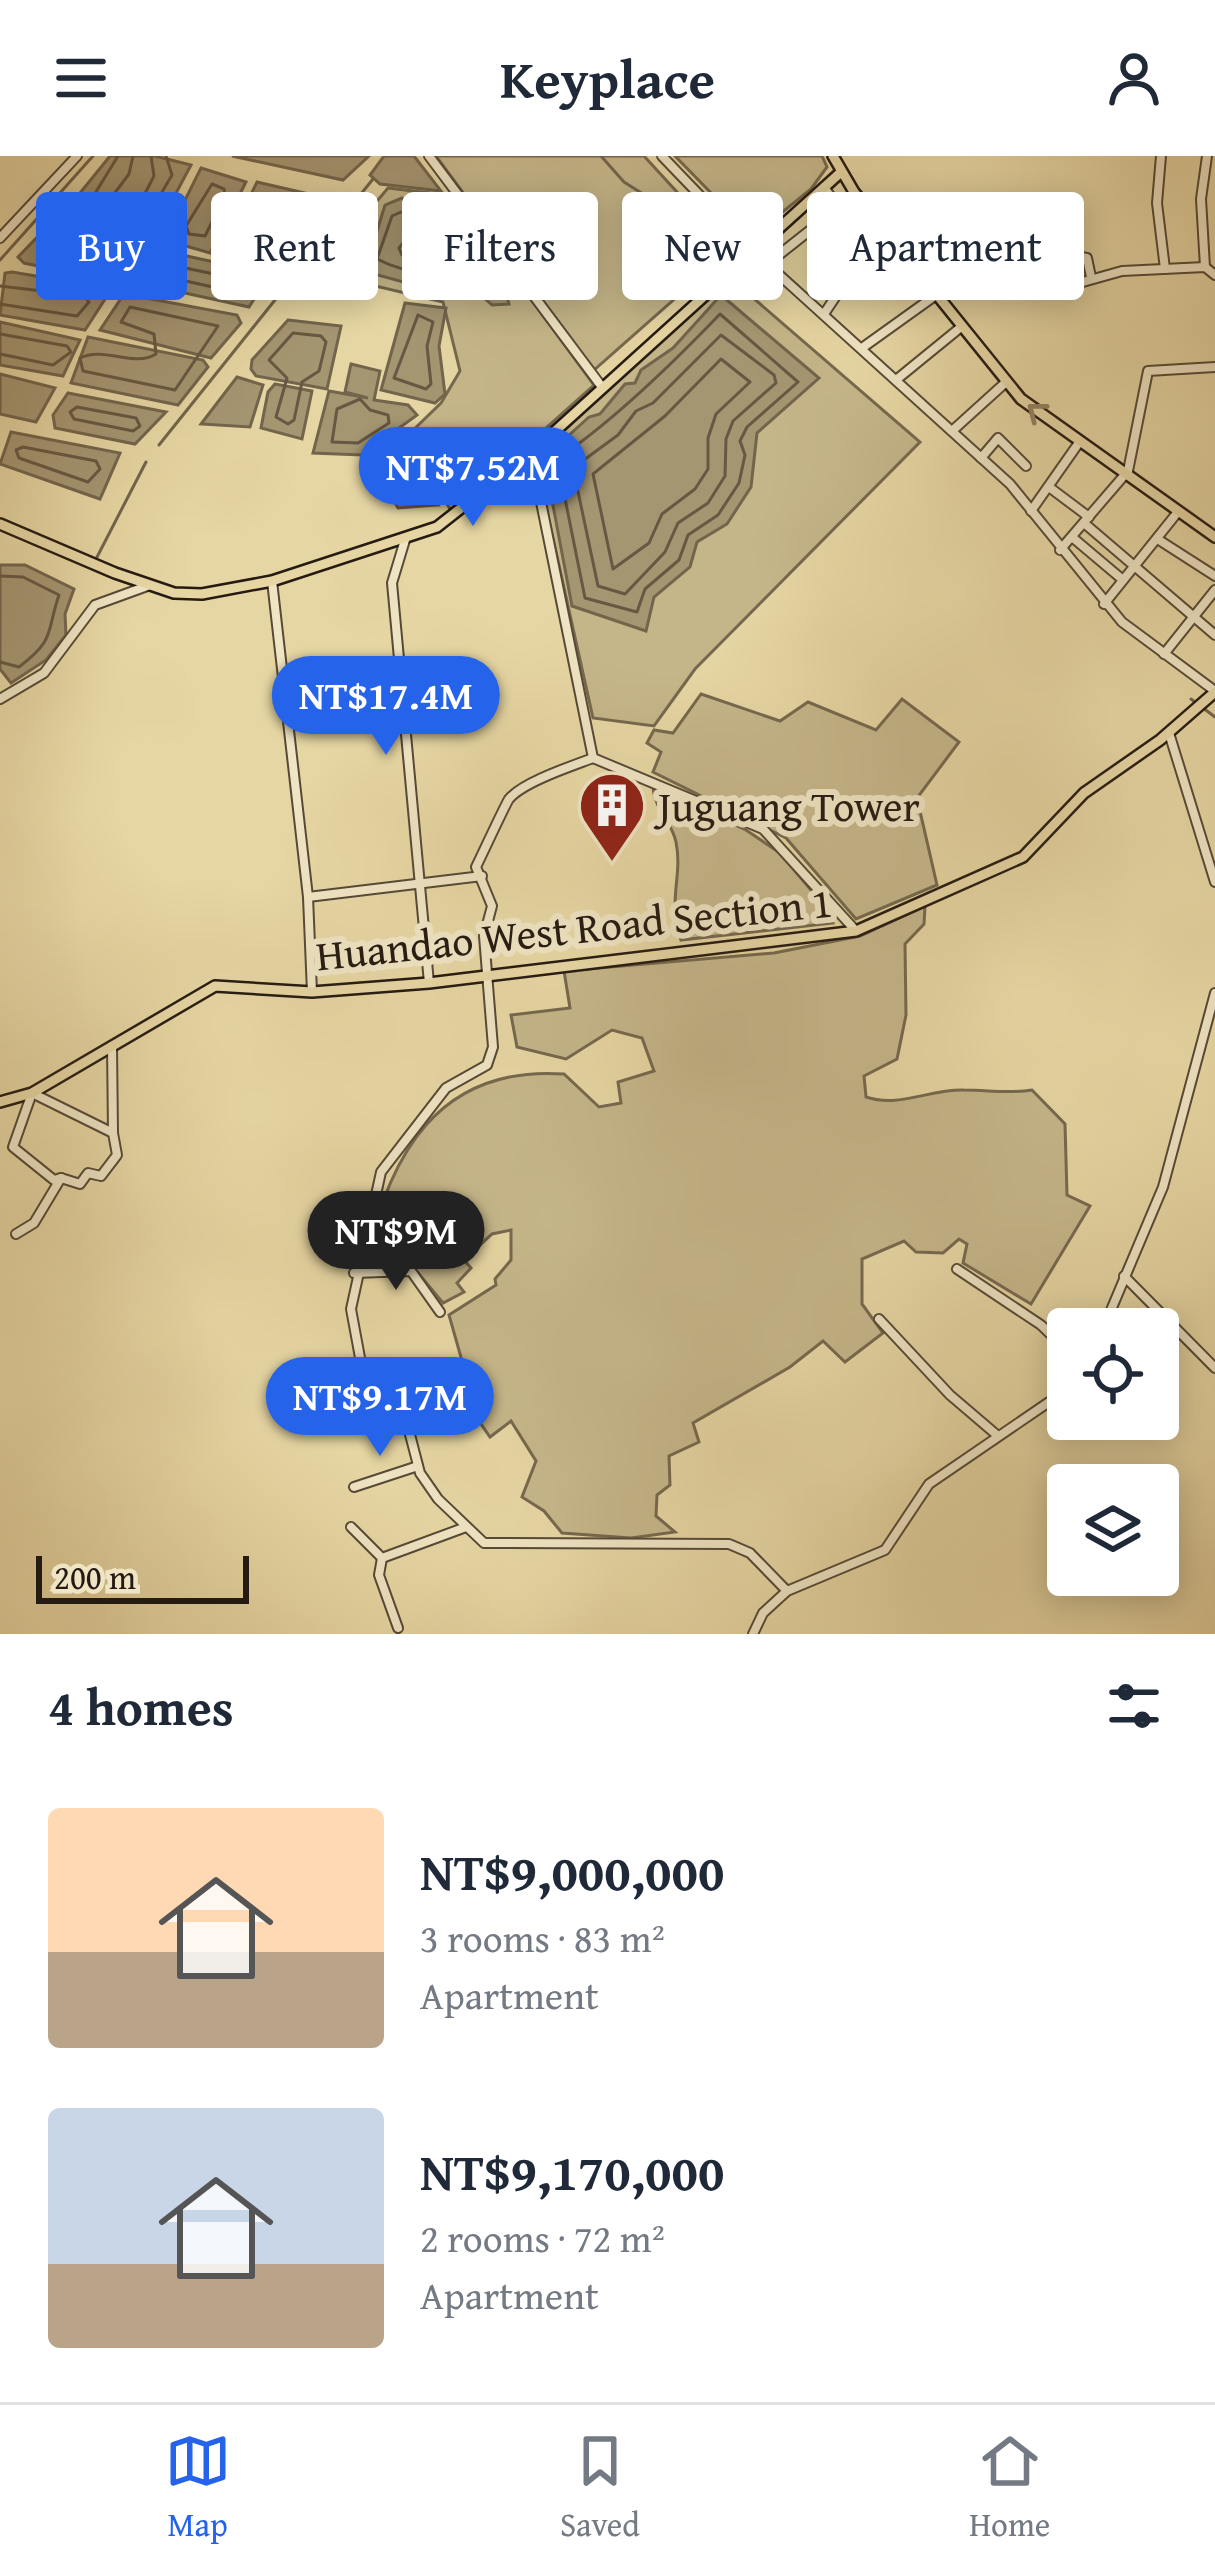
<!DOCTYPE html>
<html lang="en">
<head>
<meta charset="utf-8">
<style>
	:root { --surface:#fff; --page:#f2f2f3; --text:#1f2937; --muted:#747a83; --line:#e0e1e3; --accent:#2563eb }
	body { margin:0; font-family:"Gentium Book Plus",serif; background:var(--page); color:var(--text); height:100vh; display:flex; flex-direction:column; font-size:45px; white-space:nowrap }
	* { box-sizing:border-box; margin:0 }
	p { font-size:39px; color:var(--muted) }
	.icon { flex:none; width:66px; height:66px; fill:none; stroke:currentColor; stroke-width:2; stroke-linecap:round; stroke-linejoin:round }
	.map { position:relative; height:1478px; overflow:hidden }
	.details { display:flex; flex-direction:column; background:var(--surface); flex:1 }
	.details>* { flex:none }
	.guide { position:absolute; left:36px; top:36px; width:1143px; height:108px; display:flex; gap:24px }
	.fabs { position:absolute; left:1047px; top:1152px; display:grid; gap:24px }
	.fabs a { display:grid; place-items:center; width:132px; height:132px; border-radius:12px; background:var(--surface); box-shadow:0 6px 30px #0003; font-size:60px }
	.scale { position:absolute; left:36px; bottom:30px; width:213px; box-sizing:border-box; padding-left:12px; border:6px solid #261b12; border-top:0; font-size:33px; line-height:42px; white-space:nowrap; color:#261b12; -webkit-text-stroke:9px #efe4c3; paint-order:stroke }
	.price { position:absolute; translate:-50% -102px; padding:0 27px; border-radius:42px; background:var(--accent); color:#fff; font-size:39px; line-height:78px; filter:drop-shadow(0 3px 6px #0008) }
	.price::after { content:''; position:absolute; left:50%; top:72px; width:36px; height:27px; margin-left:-18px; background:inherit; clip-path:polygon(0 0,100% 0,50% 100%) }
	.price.on { background:#222; color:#fff }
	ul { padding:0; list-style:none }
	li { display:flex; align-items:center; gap:36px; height:300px; padding:0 48px }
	li span { display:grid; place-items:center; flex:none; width:336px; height:240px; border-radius:12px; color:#555 }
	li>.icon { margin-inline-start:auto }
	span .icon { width:144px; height:144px; fill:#fffc; stroke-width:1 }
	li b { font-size:51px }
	h2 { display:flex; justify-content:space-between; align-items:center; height:144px; padding:0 48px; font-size:51px }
	.chip { padding:0 42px; border-radius:12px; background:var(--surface); box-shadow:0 6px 30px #0003; font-size:42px; line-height:108px }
	.chip.on { background:var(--accent); color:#fff }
	header { display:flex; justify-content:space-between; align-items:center; height:156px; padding:0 48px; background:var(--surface); font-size:54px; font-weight:600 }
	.tab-bar { display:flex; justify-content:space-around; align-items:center; height:168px; border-top:3px solid var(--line); background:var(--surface); font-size:33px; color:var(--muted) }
	.tab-bar a { display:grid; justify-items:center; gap:6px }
	.tab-bar .on { color:var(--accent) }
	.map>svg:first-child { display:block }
	.green { fill:#c5b68a; stroke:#76684e; stroke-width:3 }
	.water { fill:#a59672; stroke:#72654c; stroke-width:3 }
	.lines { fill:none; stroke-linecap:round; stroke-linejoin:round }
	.shore { stroke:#665842; stroke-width:3 }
	.stream { stroke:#72654c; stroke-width:3 }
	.minor-casing { stroke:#564a36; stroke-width:12 }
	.major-casing { stroke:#261b12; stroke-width:14 }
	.minor { stroke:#efe4c3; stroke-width:8 }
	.major { stroke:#e6d6a3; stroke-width:9 }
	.oneway { stroke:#908262 }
	.labels { text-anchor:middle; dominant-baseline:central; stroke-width:12; stroke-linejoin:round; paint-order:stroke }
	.poi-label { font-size:42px; fill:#261b12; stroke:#efe4c3; text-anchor:start }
	.street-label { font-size:42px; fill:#261b12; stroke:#efe4c3 }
</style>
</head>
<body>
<header><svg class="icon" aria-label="menu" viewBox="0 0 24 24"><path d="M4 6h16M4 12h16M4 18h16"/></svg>Keyplace<svg class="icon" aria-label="person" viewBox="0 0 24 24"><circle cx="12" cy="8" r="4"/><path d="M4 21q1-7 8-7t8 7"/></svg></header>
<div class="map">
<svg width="1215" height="1478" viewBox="0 0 1215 1478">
	<rect width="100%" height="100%" fill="#e6d6a3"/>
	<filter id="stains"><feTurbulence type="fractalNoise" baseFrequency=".00167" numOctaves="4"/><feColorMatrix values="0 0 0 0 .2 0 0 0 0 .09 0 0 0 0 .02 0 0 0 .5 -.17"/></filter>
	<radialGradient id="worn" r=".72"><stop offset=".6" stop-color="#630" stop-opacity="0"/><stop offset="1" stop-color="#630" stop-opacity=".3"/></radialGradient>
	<!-- green -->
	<g class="green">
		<polygon points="436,0 644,0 730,94 594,214"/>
		<polygon points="675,0 822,0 827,11 811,33 753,80"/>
		<polygon points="388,32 455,40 594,229 452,356 405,282 441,247 460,215 443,146 329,119 323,109"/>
		<polygon points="730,122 920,286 695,513 654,570 593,562 534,297"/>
		<polygon points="701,538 780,565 808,546 876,574 902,543 959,586 917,642 937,729 856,763 786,682 653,616 661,596 647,587 654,574 673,577"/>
		<path d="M653 632 746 674 780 697 831 758 833 767 681 784C667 742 683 722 676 686 672 666 655 654 653 632Z"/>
		<path d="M925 750 924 768 905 788 906 859 897 903 864 920 866 941C900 952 929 933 964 934 989 934 1007 938 1032 934L1065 968 1067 1039 1090 1050 1031 1148 963 1107 967 1088 959 1083 943 1097 916 1096 904 1085 862 1103V1148L883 1177 845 1206 823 1185 790 1211 693 1267 699 1286 669 1300 670 1329 657 1339 656 1360 675 1376 631 1382 562 1377 544 1355 522 1341 536 1305 511 1265 490 1281 479 1265 449 1159 496 1129 495 1123 511 1104V1074L492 1078 464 1104 471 1112 457 1127 464 1136 443 1147 410 1107 365 1108C389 999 438 909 564 918L599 951 621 947 618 926 654 915 642 882 612 874 566 903 517 891 511 859 570 852 564 815 774 797 860 780Z"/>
	</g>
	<!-- water -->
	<g class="water">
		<polygon points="110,0 155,0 191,9 151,84 64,69 63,58"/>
		<polygon points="232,0 369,0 343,24"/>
		<polygon points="384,0 414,0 441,35 380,28 370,19"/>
		<polygon points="201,12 246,26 210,97 165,84"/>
		<polygon points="257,26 326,42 281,105 223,96"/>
		<path d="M402 42C451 66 496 88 509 148L492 149 475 134 469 138 461 127 440 136 348 111 349 98 377 75 385 49Z"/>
		<polygon points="47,71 142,91 121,127 24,107 18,101"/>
		<polygon points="159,94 270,118 249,151 139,127"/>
		<polygon points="12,116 101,131 109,137 85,174 0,159 5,117"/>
		<polygon points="124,138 237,159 241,167 211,202 100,174"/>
		<polygon points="721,139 819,222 757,277 751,331 727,368 697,386 690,411 654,441 646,475 572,450 544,302 589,261 600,258 625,228 635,227 641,214 673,192"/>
		<polygon points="405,147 446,152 439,190 445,238 435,247 381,234"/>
		<polygon points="288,164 341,170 327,233 256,220 251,213 252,204"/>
		<polygon points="0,166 80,184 63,220 0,209"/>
		<polygon points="88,181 203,204 208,211 178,249 71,227"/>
		<polygon points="351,208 380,215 374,244 408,249 417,259 362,299 313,297 329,235 368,242 345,236"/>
		<polygon points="0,218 55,232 36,266 0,258"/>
		<polygon points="237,221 263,229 250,271 201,268"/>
		<polygon points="275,228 312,235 302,283 261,272 268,236"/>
		<polygon points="68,237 166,256 135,288 55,272 53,259"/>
		<polygon points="11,276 120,297 100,343 0,308"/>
		<polygon points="406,302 438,349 398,352 381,322"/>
		<polygon points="0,409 25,409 74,433 65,458 66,479 46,504 11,527 0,513"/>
	</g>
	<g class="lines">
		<!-- shore -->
		<g class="shore">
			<polyline points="118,0 83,57 142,70 172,19 166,0"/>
			<polyline points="133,0 129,18 111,42 114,50 138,51 154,20 151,0"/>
			<polygon points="212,28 224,33 225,40 205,80 189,78 186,70"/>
			<polygon points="264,41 302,53 274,91 244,83"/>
			<path d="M401 56 453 80 479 111V118C446 120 410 120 377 103L392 60Z"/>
			<polygon points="410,78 444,92 446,101 437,105 402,99 399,92"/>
			<polygon points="51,85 71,84 118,98 122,105 113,113 48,100 44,93"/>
			<polygon points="166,108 243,124 247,132 240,137 163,120 159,113"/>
			<polyline points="0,130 84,140 89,146 77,160 0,148"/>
			<path d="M130 151 218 170 175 234 83 215 80 202C104 190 134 212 156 198L154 178 121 166Z"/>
			<path d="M720 158 798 226 747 271 740 285 745 299 739 327 718 359 688 379 679 404 645 433 637 456 585 442 557 303C614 265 672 208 720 158Z"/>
			<polygon points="418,159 433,166 427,190 431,228 426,233 394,222"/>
			<polygon points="293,177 321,180 326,186 319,215 302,226 294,264 288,268 276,261 287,222 269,204"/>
			<polyline points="0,178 67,190 71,196 53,209 0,198"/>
			<polygon points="721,179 774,219 776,227 733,265 726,283 725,320 708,347 678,367 665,396 625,438 598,430 573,312 618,279 636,255 653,247"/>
			<polygon points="721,203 750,226 716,258 708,282 708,313 695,333 662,358 649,387 613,413 593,318 665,260"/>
			<polygon points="360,243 370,254 388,259 389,267 358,287 332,286 337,253"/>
			<polygon points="77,251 136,262 140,270 133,275 74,263 70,256"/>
			<polygon points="23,291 96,305 100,313 88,326 19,302 16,294"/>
			<path d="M0 420 23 421 59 439C46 477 56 483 19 511L0 506"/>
		</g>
		<!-- stream -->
		<g class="stream">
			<polyline points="601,0 624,26 662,50 682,77 731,107"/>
			<polyline points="0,104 93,0"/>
			<polyline points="299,115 373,23"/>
			<polyline points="159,289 291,124"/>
			<polyline points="96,403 146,306"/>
			<polyline points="1191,543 1215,561"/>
		</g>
		<defs>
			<g id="minor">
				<polyline points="429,0 602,231"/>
				<polyline points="662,0 754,96 1010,328 1122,466 1215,535"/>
				<polyline points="1161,0 1157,47 1165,113"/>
				<polyline points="824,31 838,51 823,64 867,121"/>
				<polyline points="0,82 77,0"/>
				<polyline points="768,83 780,98 823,64"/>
				<polyline points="1205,111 1201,43 1207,0"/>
				<polyline points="1091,121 1087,102 1063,98 1065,131 1122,115 1205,111 1215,119"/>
				<polyline points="824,158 836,140 904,97"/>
				<polyline points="862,192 936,139"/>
				<polyline points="896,224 961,171"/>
				<polyline points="952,275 1005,227"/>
				<path d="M531 297 593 602C572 610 523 626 509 643 506 647 480 703 476 711L492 750 484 780 493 891 487 909 446 932 381 1016 351 1153 363 1218 375 1240 407 1267 420 1317 438 1343 484 1387 729 1388 750 1397 787 1435"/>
				<polyline points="981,302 998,282 1026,310"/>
				<polyline points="1049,331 1089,361"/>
				<polyline points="1031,355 1078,288"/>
				<polyline points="1084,367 1215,479"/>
				<polyline points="1072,381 1123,424"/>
				<polyline points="405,384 392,427 429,827"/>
				<polyline points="1159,384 1215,420"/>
				<polyline points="1060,394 1128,315 1148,215 1215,211"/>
				<polyline points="272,425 308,741 312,836"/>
				<polyline points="1104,448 1177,357"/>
				<polyline points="1164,498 1215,434"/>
				<polyline points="0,543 44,517 95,449 150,429"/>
				<polyline points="1169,577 1215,726"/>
				<polyline points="593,602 763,673 856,775"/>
				<polyline points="308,741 482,720"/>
				<polyline points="61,1022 54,1024 13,991 32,937 113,977 112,890"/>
				<polyline points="16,1078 34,1067 61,1022 80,1028 88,1017 101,1020 117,999 113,977"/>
				<polyline points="957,1113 1041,1169 1068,1195"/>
				<polyline points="354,1117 411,1115 440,1156"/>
				<polyline points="1124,1120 1215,1212"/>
				<polyline points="879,1163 950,1239 998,1280"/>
				<polyline points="1103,1173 1163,1031 1215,837"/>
				<polyline points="354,1331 418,1310"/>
				<polyline points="351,1371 382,1402 466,1371"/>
				<polyline points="382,1402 379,1419 398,1472"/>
				<polyline points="753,1478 763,1457 787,1435 885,1394 929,1328 1068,1233"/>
			</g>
			<g id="major">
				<polyline points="833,0 854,36 1021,243 1215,381"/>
				<polyline points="0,368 115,417 174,437 202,438 272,425 437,371 531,297 840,17"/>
				<polyline points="0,946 32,937 215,830 312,836 429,827 856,775 1023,701 1084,637 1160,584 1215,536"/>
			</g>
		</defs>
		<!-- minor casing -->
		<use href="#minor" class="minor-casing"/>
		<!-- major casing -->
		<use href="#major" class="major-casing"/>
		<!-- minor -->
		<use href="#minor" class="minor"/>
		<!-- major -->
		<use href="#major" class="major"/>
	</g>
	<!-- one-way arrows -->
	<defs><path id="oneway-chevron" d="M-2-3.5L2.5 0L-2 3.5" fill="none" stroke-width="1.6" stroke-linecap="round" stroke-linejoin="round" transform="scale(3)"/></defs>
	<use class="oneway" href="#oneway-chevron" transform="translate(1036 255) rotate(-142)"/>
	<!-- icons -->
	<defs>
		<symbol id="building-pin" viewBox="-11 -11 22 30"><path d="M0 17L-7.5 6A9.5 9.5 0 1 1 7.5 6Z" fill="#8f2418" stroke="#efe4c3"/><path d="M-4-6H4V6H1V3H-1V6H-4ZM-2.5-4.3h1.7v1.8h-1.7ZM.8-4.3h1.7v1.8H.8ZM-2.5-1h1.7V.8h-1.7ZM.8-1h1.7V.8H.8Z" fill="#fff"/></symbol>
	</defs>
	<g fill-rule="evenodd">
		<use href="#building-pin" x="574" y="611" width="76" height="104"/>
	</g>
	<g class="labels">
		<!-- poi labels -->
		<g class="poi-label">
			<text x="658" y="649">Juguang Tower</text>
		</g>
		<!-- street labels -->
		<g class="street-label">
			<text transform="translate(574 772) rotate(-6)">Huandao West Road Section 1</text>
		</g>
	</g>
	<rect width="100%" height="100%" filter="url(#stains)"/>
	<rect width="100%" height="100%" fill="url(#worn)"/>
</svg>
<div class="fabs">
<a><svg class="icon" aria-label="locate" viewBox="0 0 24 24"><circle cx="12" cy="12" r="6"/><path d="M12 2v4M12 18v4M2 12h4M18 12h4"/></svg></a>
<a><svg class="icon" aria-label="layers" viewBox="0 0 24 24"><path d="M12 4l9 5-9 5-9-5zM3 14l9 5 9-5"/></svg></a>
</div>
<div class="scale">200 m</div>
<b class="price" style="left:473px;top:373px">NT$7.52M</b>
<b class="price" style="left:386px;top:602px">NT$17.4M</b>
<b class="price on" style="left:396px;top:1137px">NT$9M</b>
<b class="price" style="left:380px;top:1303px">NT$9.17M</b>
<div class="guide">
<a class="chip on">Buy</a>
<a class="chip">Rent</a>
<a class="chip">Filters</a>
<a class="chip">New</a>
<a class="chip">Apartment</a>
</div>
</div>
<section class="details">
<h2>4 homes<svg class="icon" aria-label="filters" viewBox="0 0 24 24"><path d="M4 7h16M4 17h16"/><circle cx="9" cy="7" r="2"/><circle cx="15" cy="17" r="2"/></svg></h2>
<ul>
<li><span style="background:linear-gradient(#ffd9b3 60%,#b9a48a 0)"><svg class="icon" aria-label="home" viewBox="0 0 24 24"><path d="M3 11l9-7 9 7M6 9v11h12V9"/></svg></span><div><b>NT$9,000,000</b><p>3 rooms · 83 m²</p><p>Apartment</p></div></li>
<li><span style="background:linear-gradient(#c9d6e8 65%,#b9a48a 0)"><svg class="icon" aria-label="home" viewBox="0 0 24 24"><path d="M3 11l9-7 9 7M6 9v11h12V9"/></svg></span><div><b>NT$9,170,000</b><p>2 rooms · 72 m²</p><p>Apartment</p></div></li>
</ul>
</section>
<nav class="tab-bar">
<a class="on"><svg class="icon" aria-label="map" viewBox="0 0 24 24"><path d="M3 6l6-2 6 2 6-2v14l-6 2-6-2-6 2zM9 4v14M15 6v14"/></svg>Map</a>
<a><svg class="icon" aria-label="saved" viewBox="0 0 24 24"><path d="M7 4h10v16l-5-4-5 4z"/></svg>Saved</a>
<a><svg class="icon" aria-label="home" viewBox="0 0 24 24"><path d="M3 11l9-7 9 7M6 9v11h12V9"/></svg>Home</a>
</nav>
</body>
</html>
